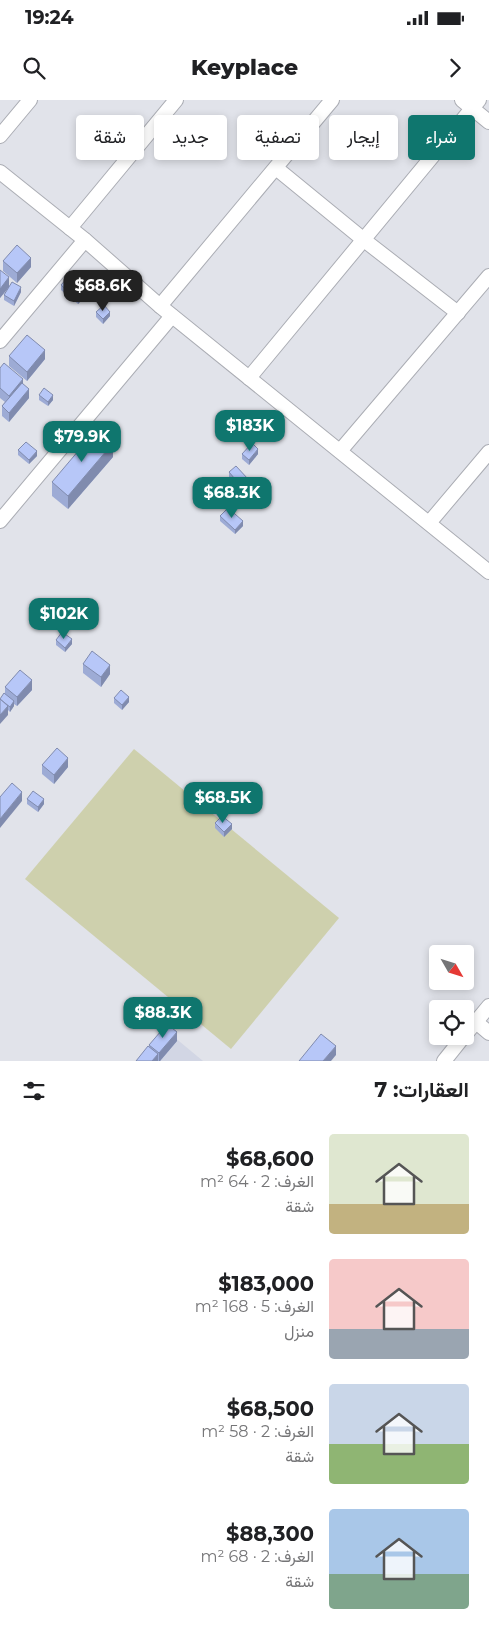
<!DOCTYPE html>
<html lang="ar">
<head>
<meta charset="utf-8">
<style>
	:root { --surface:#fff; --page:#f2f2f2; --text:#202124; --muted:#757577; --accent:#0f766e }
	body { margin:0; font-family:Montserrat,Vazirmatn,sans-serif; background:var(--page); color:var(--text); direction:rtl; height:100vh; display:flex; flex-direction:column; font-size:19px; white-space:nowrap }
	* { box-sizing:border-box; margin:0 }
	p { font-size:16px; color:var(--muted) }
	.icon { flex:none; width:28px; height:28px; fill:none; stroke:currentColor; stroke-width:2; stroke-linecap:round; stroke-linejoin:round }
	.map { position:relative; height:961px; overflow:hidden; direction:ltr }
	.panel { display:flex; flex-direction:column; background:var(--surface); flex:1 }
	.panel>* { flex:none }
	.guide { position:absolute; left:15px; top:15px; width:460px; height:45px; direction:rtl; display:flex; gap:10px }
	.needle { width:32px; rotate:129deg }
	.controls { position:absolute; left:429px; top:845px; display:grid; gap:10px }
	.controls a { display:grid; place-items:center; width:45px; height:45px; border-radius:5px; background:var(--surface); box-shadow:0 2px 8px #0003; font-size:25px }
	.price { position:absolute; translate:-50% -42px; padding:0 11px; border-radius:10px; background:var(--accent); color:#fff; font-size:16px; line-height:32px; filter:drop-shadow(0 1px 2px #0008) }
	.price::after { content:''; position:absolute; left:50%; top:30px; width:15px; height:11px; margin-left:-8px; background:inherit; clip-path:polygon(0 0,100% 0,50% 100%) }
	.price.on { background:#222; color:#fff }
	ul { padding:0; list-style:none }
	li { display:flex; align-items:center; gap:15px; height:125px; padding:0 20px }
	li span { display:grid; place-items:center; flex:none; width:140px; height:100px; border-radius:5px; color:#555 }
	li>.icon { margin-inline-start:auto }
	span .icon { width:60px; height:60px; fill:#fffc; stroke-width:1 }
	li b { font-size:21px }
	h2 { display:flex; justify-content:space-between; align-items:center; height:60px; padding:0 20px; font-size:21px }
	.chip { padding:0 18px; border-radius:5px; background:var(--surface); box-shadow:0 2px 8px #0003; font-size:18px; line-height:45px }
	.chip.on { background:var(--accent); color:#fff }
	.status { display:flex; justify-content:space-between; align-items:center; height:35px; padding:0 25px; background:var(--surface); direction:ltr }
	.status svg { height:14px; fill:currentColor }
	header { display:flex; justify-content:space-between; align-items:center; height:65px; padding:0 20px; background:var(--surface); font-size:22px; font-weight:800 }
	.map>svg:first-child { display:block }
	.built { fill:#d2d6e4 }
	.green { fill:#ced0ad }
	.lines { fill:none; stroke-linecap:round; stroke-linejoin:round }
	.street-casing { stroke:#abadb4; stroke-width:16 }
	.street { stroke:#fff; stroke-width:14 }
	.wall { fill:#9dabd5 }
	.shaded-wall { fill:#808bae }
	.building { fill:#b7c7f8; stroke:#808bae }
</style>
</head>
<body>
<div class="status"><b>19:24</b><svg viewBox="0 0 49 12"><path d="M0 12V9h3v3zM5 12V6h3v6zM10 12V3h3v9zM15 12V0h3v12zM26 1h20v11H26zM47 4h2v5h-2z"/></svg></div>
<header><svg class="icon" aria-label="forward" viewBox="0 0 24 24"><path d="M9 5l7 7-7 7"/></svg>Keyplace<svg class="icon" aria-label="search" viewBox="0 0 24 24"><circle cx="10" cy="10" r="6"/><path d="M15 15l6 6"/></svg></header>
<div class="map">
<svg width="489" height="961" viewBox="0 0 489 961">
	<rect width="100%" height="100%" fill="#e1e3ea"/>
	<!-- built -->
	<polygon class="built" points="168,932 203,961 144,961"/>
	<!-- green -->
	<polygon class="green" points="134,649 339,818 231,949 25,779"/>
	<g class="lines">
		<defs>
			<g id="street">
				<polyline points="462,0 489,22"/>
				<polyline points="0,36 30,0"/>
				<polyline points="276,68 364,140 458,213"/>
				<polyline points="0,72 85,140 160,206 489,472"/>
				<polyline points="70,128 176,0"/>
				<polyline points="160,206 332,0"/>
				<polyline points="0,241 85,140"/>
				<polyline points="249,278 479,0"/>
				<polyline points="340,351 489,176"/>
				<polyline points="0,421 172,216"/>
				<polyline points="429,423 489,352"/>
				<polyline points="476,922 489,933"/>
				<polyline points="465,935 489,906"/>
				<polyline points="444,961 464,936"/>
			</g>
		</defs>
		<!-- street casing -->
		<use href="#street" class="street-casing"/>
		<!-- street -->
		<use href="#street" class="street"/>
	</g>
	<!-- wall -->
	<g class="wall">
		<polygon points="3,161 31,167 17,183 3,171"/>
		<polygon points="0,170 9,187 21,192 14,206 4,200 4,195 9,187 0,198"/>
		<polygon points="61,185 85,197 78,204 61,190"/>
		<polygon points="96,212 110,216 103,224 96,217"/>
		<polygon points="9,256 45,259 27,281 9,266"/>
		<polygon points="0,268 23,284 29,298 9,322 2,316 2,306 5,302 0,298"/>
		<polygon points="39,295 53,300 48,306 39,300"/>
		<polygon points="18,350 37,356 29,364 18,355"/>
		<polygon points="242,354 258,354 249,365 242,359"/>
		<polygon points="113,357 68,409 52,396 52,382"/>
		<polygon points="229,372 248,384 241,390 229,377"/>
		<polygon points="220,416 243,426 235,434 220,421"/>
		<polygon points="56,540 72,544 65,552 56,545"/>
		<polygon points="83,564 110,574 101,587 83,573"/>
		<polygon points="5,587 32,590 17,606 14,604 14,606 10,612 8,610 8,615 5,594"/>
		<polygon points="114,598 129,602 122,610 114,603"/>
		<polygon points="42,665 68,667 54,684 42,674"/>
		<polygon points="27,699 44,704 38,712 27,704"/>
		<polygon points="215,723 232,729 224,737 215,728"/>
		<polygon points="177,941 160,961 136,961 149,947 149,945"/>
	</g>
	<!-- shaded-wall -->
	<g class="shaded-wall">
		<polygon points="31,158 31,167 17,183 17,173"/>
		<polygon points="9,177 9,187 0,198 0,189"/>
		<polygon points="21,187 21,192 14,206 14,201"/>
		<polygon points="85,192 85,197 78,204 78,200"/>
		<polygon points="110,212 110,216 103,224 103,219"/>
		<polygon points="45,250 45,259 27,281 27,272"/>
		<polygon points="23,279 23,289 9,305 9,296"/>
		<polygon points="29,289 29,298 9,322 9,313"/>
		<polygon points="53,295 53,300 48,306 48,302"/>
		<polygon points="113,343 113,357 68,409 68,396"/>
		<polygon points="258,349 258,354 249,365 249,360"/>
		<polygon points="37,351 37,356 29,364 29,360"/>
		<polygon points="248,379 248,384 241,390 241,386"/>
		<polygon points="243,421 243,426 235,434 235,430"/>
		<polygon points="72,539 72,544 65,552 65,548"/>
		<polygon points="110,565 110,574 101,587 101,577"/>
		<polygon points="32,580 32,590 17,606 17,597"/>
		<polygon points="129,597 129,602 122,610 122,605"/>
		<polygon points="14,601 14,606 10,612 10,607"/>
		<polygon points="8,606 8,615 0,624 0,615"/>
		<polygon points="68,658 68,667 54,684 54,675"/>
		<polygon points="22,692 22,701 0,728 0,719"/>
		<polygon points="44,699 44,704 38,712 38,707"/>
		<polygon points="232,724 232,729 224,737 224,732"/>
		<polygon points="177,932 177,941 160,961 159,961 159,953"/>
		<polygon points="336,946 336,955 331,961 323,961"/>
		<polygon points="158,954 158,961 152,961"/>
	</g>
	<!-- building -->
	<g class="building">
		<polygon points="17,145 31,158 17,173 3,161"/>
		<polygon points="0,170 9,177 0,189"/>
		<polygon points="68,177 85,192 78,200 61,185"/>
		<polygon points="12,182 21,187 14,201 4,195"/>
		<polygon points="104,205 110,212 103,219 96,212"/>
		<polygon points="27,235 45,250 27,272 9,256"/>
		<polygon points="4,263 23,279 9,296 0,288 0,268"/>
		<polygon points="22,283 29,289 9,313 2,306"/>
		<polygon points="44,288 53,295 48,302 39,295"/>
		<polygon points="96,330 113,343 68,396 52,382"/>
		<polygon points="26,342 37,351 29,360 18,350"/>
		<polygon points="252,343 258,349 249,360 242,354"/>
		<polygon points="236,366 248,379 241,386 229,372"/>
		<polygon points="228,408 243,421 235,430 220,416"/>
		<polygon points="62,532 72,539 65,548 56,540"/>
		<polygon points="92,551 110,565 101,577 83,564"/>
		<polygon points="20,570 32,580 17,597 5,587"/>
		<polygon points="121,590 129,597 122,605 114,598"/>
		<polygon points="4,593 14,601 10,607 0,599"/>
		<polygon points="0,599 8,606 0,615"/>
		<polygon points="57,648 68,658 54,675 42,665"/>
		<polygon points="12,683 22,692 0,719 0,697"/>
		<polygon points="33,691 44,699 38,707 27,699"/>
		<polygon points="222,716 232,724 224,732 215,723"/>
		<polygon points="167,924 177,932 159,953 149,945"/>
		<polygon points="321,934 336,946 323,961 299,961"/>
		<polygon points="148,946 158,954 152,961 136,961"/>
	</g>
</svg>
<div class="controls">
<a><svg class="needle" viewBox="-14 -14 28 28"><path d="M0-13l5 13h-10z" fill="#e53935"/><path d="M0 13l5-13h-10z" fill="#757577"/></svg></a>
<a><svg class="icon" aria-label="locate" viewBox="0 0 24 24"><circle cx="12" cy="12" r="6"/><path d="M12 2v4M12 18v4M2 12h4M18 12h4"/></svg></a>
</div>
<b class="price on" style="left:103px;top:212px">$68.6K</b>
<b class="price" style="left:250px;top:352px">$183K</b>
<b class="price" style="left:82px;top:363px">$79.9K</b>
<b class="price" style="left:232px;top:419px">$68.3K</b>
<b class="price" style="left:64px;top:540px">$102K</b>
<b class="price" style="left:223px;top:724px">$68.5K</b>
<b class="price" style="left:163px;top:939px">$88.3K</b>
<div class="guide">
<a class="chip on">شراء</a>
<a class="chip">إيجار</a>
<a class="chip">تصفية</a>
<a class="chip">جديد</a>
<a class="chip">شقة</a>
</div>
</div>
<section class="panel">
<h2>العقارات: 7<svg class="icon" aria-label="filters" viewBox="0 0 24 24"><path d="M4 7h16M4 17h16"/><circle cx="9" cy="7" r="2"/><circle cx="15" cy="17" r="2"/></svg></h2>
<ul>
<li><span style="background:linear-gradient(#dfe7d0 70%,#c2b280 0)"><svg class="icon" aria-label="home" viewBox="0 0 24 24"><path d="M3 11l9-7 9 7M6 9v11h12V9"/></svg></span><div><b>$68,600</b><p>الغرف: 2 · 64 m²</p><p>شقة</p></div></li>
<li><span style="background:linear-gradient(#f6c9c9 70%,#9aa5b1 0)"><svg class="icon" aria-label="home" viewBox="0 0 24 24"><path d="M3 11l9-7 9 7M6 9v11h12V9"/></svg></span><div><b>$183,000</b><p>الغرف: 5 · 168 m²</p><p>منزل</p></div></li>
<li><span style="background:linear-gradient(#c9d6e8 60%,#8fb573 0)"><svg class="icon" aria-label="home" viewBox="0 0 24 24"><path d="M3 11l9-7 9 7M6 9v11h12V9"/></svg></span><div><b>$68,500</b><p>الغرف: 2 · 58 m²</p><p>شقة</p></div></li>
<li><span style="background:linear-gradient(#a9c7e8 65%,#7fa58c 0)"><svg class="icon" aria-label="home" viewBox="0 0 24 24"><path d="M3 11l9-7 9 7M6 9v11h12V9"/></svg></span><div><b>$88,300</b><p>الغرف: 2 · 68 m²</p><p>شقة</p></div></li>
</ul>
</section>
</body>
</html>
